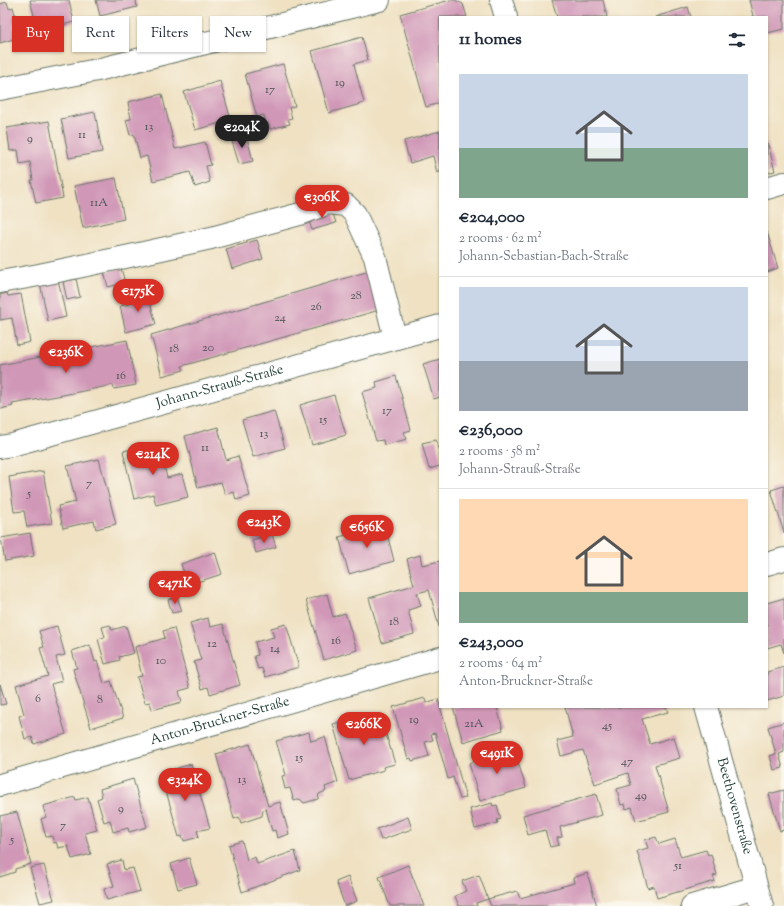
<!DOCTYPE html>
<html lang="en">
<head>
<meta charset="utf-8">
<style>
	:root { --surface:#fff; --page:#f2f2f3; --text:#1f2937; --muted:#747a83; --line:#e0e1e3; --accent:#d93025 }
	body { margin:0; font-family:"Sorts Mill Goudy",serif; background:var(--page); color:var(--text); height:100vh; display:flex; flex-direction:column; font-size:15px; white-space:nowrap }
	* { box-sizing:border-box; margin:0 }
	p { font-size:13px; color:var(--muted) }
	.icon { flex:none; width:22px; height:22px; fill:none; stroke:currentColor; stroke-width:2; stroke-linecap:round; stroke-linejoin:round }
	.map { position:relative; flex:1; overflow:hidden }
	.side { position:absolute; left:439px; top:16px; width:329px; height:692px; display:flex; flex-direction:column; background:var(--surface); border-radius:0px; box-shadow:0 1px 3px #0004 }
	.side>* { flex:none }
	.top-card { position:absolute; left:12px; top:16px; width:367px; height:36px; display:flex; gap:8px }
	.price { position:absolute; translate:-50% -34px; padding:0 9px; border-radius:14px; background:var(--accent); color:#fff; font-size:13px; line-height:26px; filter:drop-shadow(0 1px 2px #0008) }
	.price::after { content:''; position:absolute; left:50%; top:24px; width:12px; height:9px; margin-left:-6px; background:inherit; clip-path:polygon(0 0,100% 0,50% 100%) }
	.price.active { background:#222; color:#fff }
	ul { padding:0; list-style:none }
	li { display:grid; align-content:center; gap:8px; height:212px; padding:0 20px }
	li+li { border-top:1px solid var(--line) }
	li span { display:grid; place-items:center; height:124px; border-radius:0px; color:#555 }
	li>.icon { margin-inline-start:auto }
	span .icon { width:72px; height:72px; fill:#fffc; stroke-width:1 }
	li b { font-size:17px }
	h2 { display:flex; justify-content:space-between; align-items:center; height:48px; padding:0 20px; font-size:17px }
	.pill { padding:0 14px; border-radius:0px; background:var(--surface); box-shadow:0 1px 3px #0004; font-size:14px; line-height:36px }
	.pill.active { background:var(--accent); color:#fff }
	.map>svg:first-child { display:block }
	.building { fill:#d097b7 }
	.lines { fill:none; stroke-linecap:round; stroke-linejoin:round }
	.minor-casing { stroke:#687666; stroke-width:24 }
	.minor { stroke:#fff; stroke-width:22 }
	.labels { text-anchor:middle; dominant-baseline:central; stroke-width:3; stroke-linejoin:round; paint-order:stroke }
	.number-label { font-size:12px; fill:#4b5455 }
	.street-label { font-size:14px; fill:#1f3d34; stroke:#fbf7ec }
</style>
</head>
<body>
<div class="map">
<svg width="784" height="906" viewBox="0 0 784 906">
	<rect width="100%" height="100%" fill="#fbf7ec"/>
	<filter id="ink" filterUnits="userSpaceOnUse"><feTurbulence type="fractalNoise" baseFrequency=".025" numOctaves="2"/><feDisplacementMap in="SourceGraphic" scale="8" xChannelSelector="R" yChannelSelector="G"/><feConvolveMatrix kernelMatrix="1 2 1 2 8 2 1 2 1" color-interpolation-filters="sRGB"/></filter>
	<filter id="wash" filterUnits="userSpaceOnUse"><feTurbulence type="fractalNoise" baseFrequency=".012" numOctaves="4" result="noise"/><feDisplacementMap in="SourceGraphic" scale="16" xChannelSelector="R" yChannelSelector="G"/><feGaussianBlur stdDeviation="0.9" result="paint"/><feColorMatrix in="noise" values="0 0 0 0 0 0 0 0 0 0 0 0 0 0 0 0 0 1.4 0 .05"/><feComposite in="paint" operator="in"/></filter>
	<g filter="url(#wash)">
		<rect width="100%" height="100%" fill="#efe1c2"/>
		<g id="blocks">
			<!-- building -->
			<g class="building">
				<polygon points="30,0 69,0 74,22 38,31"/>
				<polygon points="96,0 136,0 137,7 100,16"/>
				<polygon points="450,0 455,0 463,4 467,17 440,17 440,103 426,107 400,14"/>
				<polygon points="552,0 603,0 607,17 557,17"/>
				<polygon points="749,0 784,0 784,29 767,33 767,17 751,17 753,16"/>
				<polygon points="7,2 9,9 13,7 17,23 13,24 17,38 0,43 0,4"/>
				<polygon points="688,7 691,17 655,17"/>
				<polygon points="362,37 368,60 354,64 364,103 329,113 312,51"/>
				<polygon points="283,64 295,106 289,108 292,118 288,119 290,124 270,129 268,123 266,124 264,115 257,117 245,74"/>
				<polygon points="220,81 231,120 195,130 184,92"/>
				<polygon points="162,94 175,149 205,142 211,165 206,166 210,182 195,187 190,172 153,181 147,156 140,158 134,134 130,135 126,120 131,119 128,102"/>
				<polygon points="95,112 102,152 69,158 61,119"/>
				<polygon points="49,121 63,198 36,203 31,180 33,180 30,162 20,164 18,150 10,151 7,128"/>
				<polygon points="440,131 440,172 437,173 433,156 410,163 404,141"/>
				<polygon points="246,134 253,161 239,164 231,138"/>
				<polygon points="767,141 775,171 767,173"/>
				<polygon points="116,178 124,219 83,228 74,186"/>
				<polygon points="331,208 336,223 312,230 307,215"/>
				<polygon points="767,232 778,268 767,272"/>
				<polygon points="257,240 263,259 232,269 226,249"/>
				<polygon points="121,268 125,283 108,287 104,272"/>
				<polygon points="373,270 383,309 182,366 184,370 162,376 151,335"/>
				<polygon points="58,279 66,317 48,321 40,283"/>
				<polygon points="76,279 80,297 67,300 63,282"/>
				<polygon points="147,292 156,324 126,332 120,306 130,304 128,297"/>
				<polygon points="7,293 8,296 21,294 30,342 17,345 12,318 0,320 0,295"/>
				<polygon points="127,340 136,385 114,389 113,385 63,395 12,404 13,406 1,409 0,406 0,365"/>
				<polygon points="440,359 440,397 434,399 423,364"/>
				<polygon points="396,376 411,430 404,432 407,439 384,445 383,440 376,441 362,392 377,388 376,382"/>
				<polygon points="334,395 346,435 312,445 300,405"/>
				<polygon points="274,411 285,448 253,457 242,420"/>
				<polygon points="218,427 226,460 238,456 250,496 236,500 234,492 225,494 221,482 198,488 185,436"/>
				<polygon points="436,440 440,457 440,466 429,469 422,443"/>
				<polygon points="159,443 167,478 182,474 188,497 156,505 153,494 134,499 123,451"/>
				<polygon points="99,459 116,524 96,529 94,521 63,528 58,506 76,502 67,466"/>
				<polygon points="43,471 52,523 27,527 24,511 14,512 9,477"/>
				<polygon points="784,486 784,533 771,490"/>
				<polygon points="385,525 394,561 349,574 339,537"/>
				<polygon points="30,533 34,556 5,561 1,538"/>
				<polygon points="272,534 276,547 256,553 252,540"/>
				<polygon points="215,552 222,574 188,585 181,564"/>
				<polygon points="420,555 422,565 440,561 440,630 429,590 417,593 421,606 408,610 414,634 382,643 369,598 414,585 407,559"/>
				<polygon points="327,594 333,617 345,613 357,650 324,660 306,600"/>
				<polygon points="177,597 182,611 172,613 168,600"/>
				<polygon points="784,598 784,653 781,644 767,648 767,603"/>
				<polygon points="208,618 210,627 223,624 240,685 210,694 208,687 202,689 194,662 201,660 190,623"/>
				<polygon points="286,624 299,667 265,677 262,668 258,669 254,656 258,655 255,642 274,637 271,628"/>
				<polygon points="110,625 112,630 126,626 134,653 119,657 120,660 105,664 98,639 105,637 102,627"/>
				<polygon points="57,626 65,655 56,657 62,681 51,684 66,734 34,744 32,737 25,739 19,716 24,714 16,685 48,676 40,648 44,647 39,631"/>
				<polygon points="174,628 190,688 179,691 182,702 152,710 150,702 145,703 137,677 142,676 135,647 165,638 163,631"/>
				<polygon points="90,645 95,662 97,661 104,683 111,681 123,718 91,728 73,669 77,668 72,651"/>
				<polygon points="784,667 784,696 767,701 767,672"/>
				<polygon points="0,684 6,704 0,705"/>
				<polygon points="425,698 426,703 438,699 466,798 460,799 453,777 448,779 435,733 431,734 433,740 425,742 429,756 412,761 411,758 408,759 393,707"/>
				<polygon points="453,707 497,707 503,730 463,742"/>
				<polygon points="565,707 666,707 668,712 642,719 650,744 674,737 680,758 655,765 669,812 636,821 632,807 626,809 625,804 621,805 617,789 631,785 628,773 595,784 588,765 583,750 561,756 557,741 573,737"/>
				<polygon points="368,714 369,717 380,714 395,764 383,767 384,770 349,780 333,724"/>
				<polygon points="784,722 784,752 779,754 783,768 774,770 770,756 776,754 768,727"/>
				<polygon points="309,732 311,741 325,737 338,782 325,787 326,791 319,794 318,799 304,803 300,799 294,801 290,788 285,789 282,776 286,775 276,741"/>
				<polygon points="250,744 268,806 280,802 289,834 277,838 275,830 272,831 266,809 263,810 262,816 241,823 239,817 234,819 216,754"/>
				<polygon points="514,749 526,788 480,801 469,763"/>
				<polygon points="191,764 210,828 197,831 199,837 184,841 182,836 179,837 161,773"/>
				<polygon points="133,779 147,827 129,832 128,828 113,832 110,820 104,822 97,799 102,797 100,789"/>
				<polygon points="784,790 784,830 780,831 769,794"/>
				<polygon points="596,794 602,815 560,827 562,837 557,838 559,845 550,847 545,830 528,835 523,815"/>
				<polygon points="75,797 76,800 88,797 97,830 85,833 91,854 72,859 68,846 58,848 56,842 54,843 52,836 46,837 41,819 46,817 43,806"/>
				<polygon points="492,803 493,806 497,805 501,819 497,820 498,823 475,829 470,809"/>
				<polygon points="17,812 31,864 15,869 15,872 0,877 0,816"/>
				<polygon points="408,817 412,829 381,840 377,829"/>
				<polygon points="656,837 659,844 675,839 681,857 706,850 708,855 711,854 717,875 713,876 715,881 657,898 654,886 648,888 637,851 648,848 645,840"/>
				<polygon points="242,841 247,860 255,857 257,864 295,851 300,870 242,892 229,845"/>
				<polygon points="189,858 197,884 178,889 171,864"/>
				<polygon points="122,860 124,870 133,868 140,891 107,900 104,889 114,886 107,864"/>
				<polygon points="44,865 54,900 40,903 30,868"/>
				<polygon points="408,865 424,906 390,906 379,877"/>
				<polygon points="587,873 597,906 491,906 488,899 517,891 520,898 531,895 574,883 573,878"/>
				<polygon points="479,875 488,899 476,903 477,906 459,906 455,896 466,891 462,881"/>
				<polygon points="348,877 357,901 345,906 336,882"/>
			</g>
		</g>
	</g>
	<g filter="url(#ink)">
		<use href="#blocks" fill-opacity="0" stroke="#687666" stroke-width="1"/>
		<g class="lines">
			<defs>
				<g id="minor">
					<polyline points="501,0 506,17"/>
					<polyline points="0,89 97,70 379,0"/>
					<polyline points="767,188 784,183"/>
					<polyline points="0,282 39,275 130,256 211,238 300,214 328,203 346,205 355,214 375,257 395,338"/>
					<path id="s1" d="M0 447 12 445 440 326"/>
					<polyline points="767,564 784,559"/>
					<path id="s2" d="M706 707 762 906"/>
					<path id="s3" d="M0 785 440 658"/>
					<polyline points="692,906 756,887"/>
				</g>
			</defs>
			<!-- minor casing -->
			<use href="#minor" class="minor-casing"/>
			<!-- minor -->
			<use href="#minor" class="minor"/>
		</g>
	</g>
	<g class="labels">
		<!-- number labels -->
		<g class="number-label">
			<text x="340" y="83">19</text>
			<text x="270" y="90">17</text>
			<text x="149" y="127">13</text>
			<text x="82" y="135">11</text>
			<text x="30" y="139">9</text>
			<text x="99" y="203">11A</text>
			<text x="356" y="296">28</text>
			<text x="316" y="307">26</text>
			<text x="280" y="318">24</text>
			<text x="208" y="348">20</text>
			<text x="174" y="349">18</text>
			<text x="121" y="376">16</text>
			<text x="387" y="411">17</text>
			<text x="323" y="420">15</text>
			<text x="264" y="434">13</text>
			<text x="205" y="448">11</text>
			<text x="89" y="484">7</text>
			<text x="29" y="494">5</text>
			<text x="394" y="622">18</text>
			<text x="336" y="641">16</text>
			<text x="212" y="644">12</text>
			<text x="275" y="649">14</text>
			<text x="161" y="661">10</text>
			<text x="38" y="699">6</text>
			<text x="100" y="700">8</text>
			<text x="414" y="720">19</text>
			<text x="474" y="724">21A</text>
			<text x="607" y="726">45</text>
			<text x="299" y="758">15</text>
			<text x="627" y="762">47</text>
			<text x="242" y="780">13</text>
			<text x="641" y="796">49</text>
			<text x="121" y="809">9</text>
			<text x="63" y="826">7</text>
			<text x="12" y="840">5</text>
			<text x="678" y="866">51</text>
		</g>
		<!-- street labels -->
		<g class="street-label">
			<text stroke="none"><textPath href="#s1" startOffset="228">Johann-Strauß-Straße</textPath></text>
			<text stroke="none"><textPath href="#s3" startOffset="229">Anton-Bruckner-Straße</textPath></text>
			<text stroke="none"><textPath href="#s2" startOffset="103">Beethovenstraße</textPath></text>
		</g>
	</g>
</svg>
<b class="price active" style="left:242px;top:149px">€204K</b>
<b class="price" style="left:322px;top:219px">€306K</b>
<b class="price" style="left:138px;top:313px">€175K</b>
<b class="price" style="left:66px;top:374px">€236K</b>
<b class="price" style="left:153px;top:476px">€214K</b>
<b class="price" style="left:264px;top:544px">€243K</b>
<b class="price" style="left:367px;top:549px">€656K</b>
<b class="price" style="left:175px;top:605px">€471K</b>
<b class="price" style="left:364px;top:746px">€266K</b>
<b class="price" style="left:497px;top:775px">€491K</b>
<b class="price" style="left:185px;top:802px">€324K</b>
<div class="top-card">
<a class="pill active">Buy</a>
<a class="pill">Rent</a>
<a class="pill">Filters</a>
<a class="pill">New</a>
</div>
<section class="side">
<h2>11 homes<svg class="icon" aria-label="filters" viewBox="0 0 24 24"><path d="M4 7h16M4 17h16"/><circle cx="9" cy="7" r="2"/><circle cx="15" cy="17" r="2"/></svg></h2>
<ul>
<li><span style="background:linear-gradient(#c9d6e8 60%,#7fa58c 0)"><svg class="icon" aria-label="home" viewBox="0 0 24 24"><path d="M3 11l9-7 9 7M6 9v11h12V9"/></svg></span><div><b>€204,000</b><p>2 rooms · 62 m²</p><p>Johann-Sebastian-Bach-Straße</p></div></li>
<li><span style="background:linear-gradient(#c9d6e8 60%,#9aa5b1 0)"><svg class="icon" aria-label="home" viewBox="0 0 24 24"><path d="M3 11l9-7 9 7M6 9v11h12V9"/></svg></span><div><b>€236,000</b><p>2 rooms · 58 m²</p><p>Johann-Strauß-Straße</p></div></li>
<li><span style="background:linear-gradient(#ffd9b3 75%,#7fa58c 0)"><svg class="icon" aria-label="home" viewBox="0 0 24 24"><path d="M3 11l9-7 9 7M6 9v11h12V9"/></svg></span><div><b>€243,000</b><p>2 rooms · 64 m²</p><p>Anton-Bruckner-Straße</p></div></li>
</ul>
</section>
</div>
</body>
</html>
